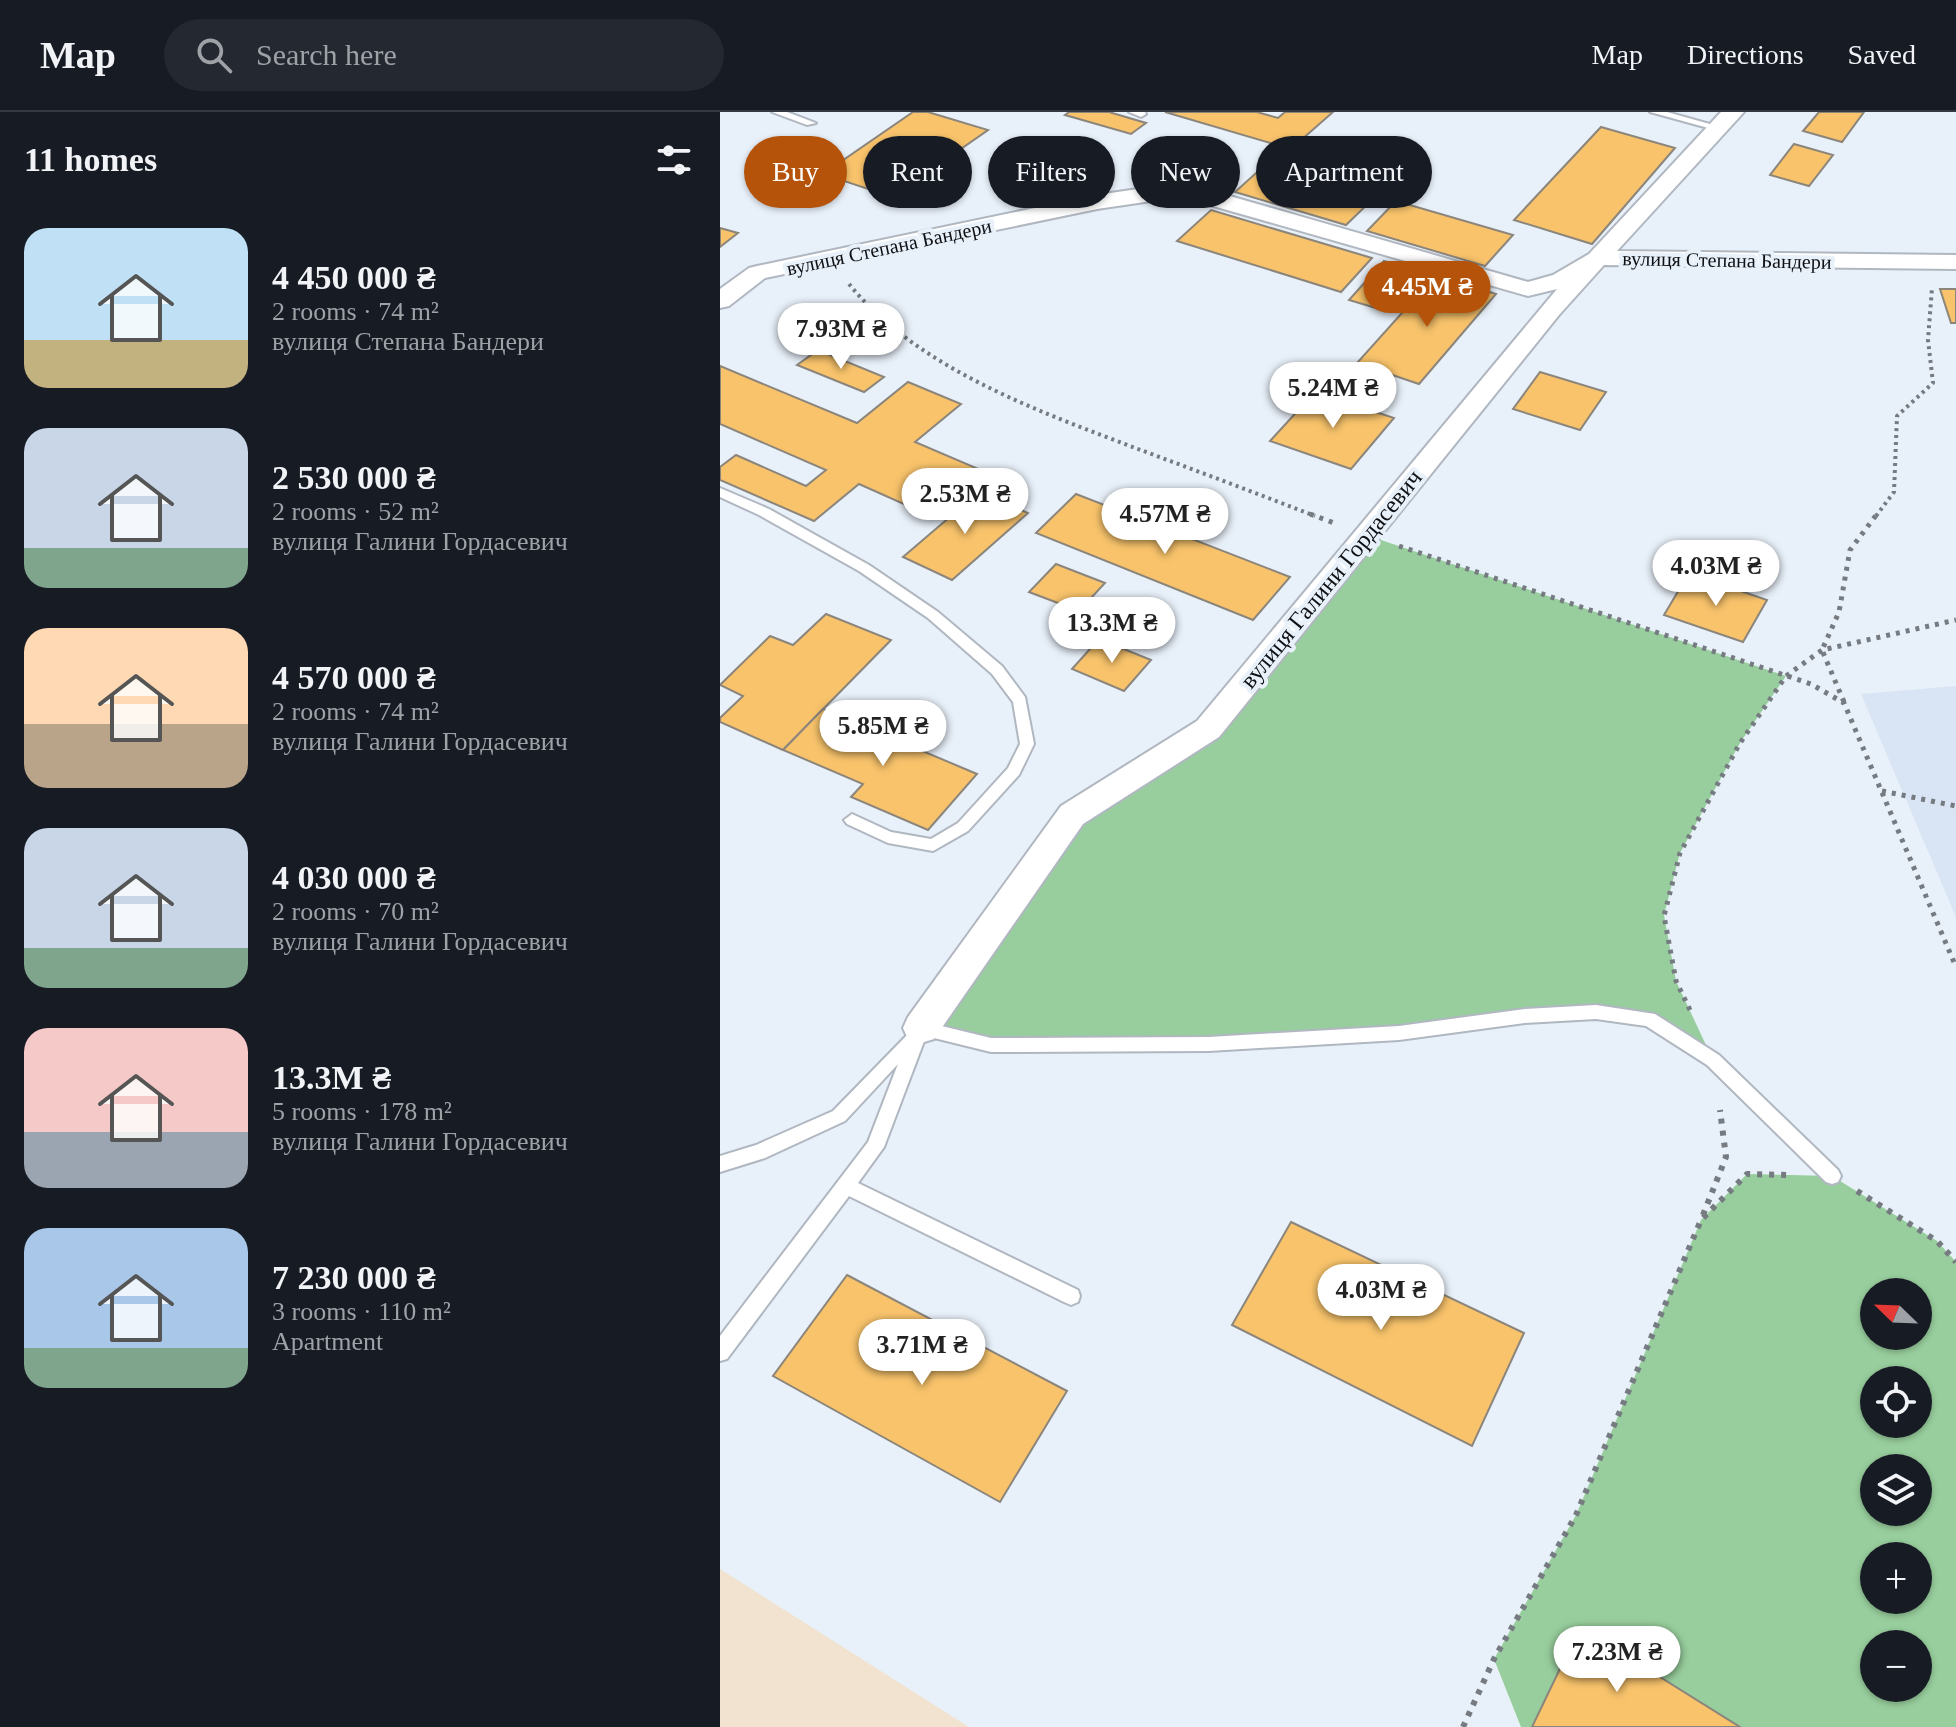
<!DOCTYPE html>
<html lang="en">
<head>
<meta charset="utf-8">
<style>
	:root { --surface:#171b24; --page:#242831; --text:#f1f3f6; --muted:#9ea1a6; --line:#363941; --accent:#b45309 }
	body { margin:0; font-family:"Times New Roman",serif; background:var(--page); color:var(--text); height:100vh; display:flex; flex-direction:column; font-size:30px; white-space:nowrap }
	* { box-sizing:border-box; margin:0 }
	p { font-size:26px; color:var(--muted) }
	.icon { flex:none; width:44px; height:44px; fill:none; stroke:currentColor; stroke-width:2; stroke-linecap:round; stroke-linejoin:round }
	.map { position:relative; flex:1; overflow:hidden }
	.details { display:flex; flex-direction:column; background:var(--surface); width:720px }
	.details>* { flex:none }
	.top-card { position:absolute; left:24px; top:24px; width:760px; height:72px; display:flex; gap:16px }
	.needle { width:52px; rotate:293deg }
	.fabs { position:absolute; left:1140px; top:1166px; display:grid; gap:16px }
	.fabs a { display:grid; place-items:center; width:72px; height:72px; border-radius:50%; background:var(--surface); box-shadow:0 2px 6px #0004; font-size:40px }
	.price { position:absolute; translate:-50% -68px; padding:0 18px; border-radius:28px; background:#fff; color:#222; font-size:26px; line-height:52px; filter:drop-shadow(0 2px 4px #0008) }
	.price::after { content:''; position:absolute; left:50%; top:48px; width:24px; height:18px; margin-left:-12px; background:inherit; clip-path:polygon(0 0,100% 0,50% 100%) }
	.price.current { background:var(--accent); color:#fff }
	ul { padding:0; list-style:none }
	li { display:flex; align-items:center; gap:24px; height:200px; padding:0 24px }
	li span { display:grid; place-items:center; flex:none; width:224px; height:160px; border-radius:24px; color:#555 }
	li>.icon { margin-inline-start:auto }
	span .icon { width:96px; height:96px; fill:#fffc; stroke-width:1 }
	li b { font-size:34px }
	h2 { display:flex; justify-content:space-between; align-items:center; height:96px; padding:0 24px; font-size:34px }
	.chip { padding:0 28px; border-radius:36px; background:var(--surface); box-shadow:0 2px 6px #0004; font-size:28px; line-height:72px }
	.chip.current { background:var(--accent); color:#fff }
	header { display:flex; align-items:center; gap:48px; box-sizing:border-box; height:112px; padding:0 40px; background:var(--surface); border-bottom:2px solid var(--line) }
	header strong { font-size:38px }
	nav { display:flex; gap:44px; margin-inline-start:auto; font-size:28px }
	.search { width:560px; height:72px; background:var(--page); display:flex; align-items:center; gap:20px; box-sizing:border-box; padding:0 28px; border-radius:44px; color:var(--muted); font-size:30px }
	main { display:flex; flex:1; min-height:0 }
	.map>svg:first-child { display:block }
	.built { fill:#d9e5f4 }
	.industrial { fill:#f1e3cf }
	.green { fill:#98ce9d; fill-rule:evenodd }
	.building { fill:#f8c36b; stroke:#8b857c; stroke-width:2 }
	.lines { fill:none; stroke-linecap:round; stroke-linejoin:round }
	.lane-casing { stroke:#b0b7c0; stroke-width:4 }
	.street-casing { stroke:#b0b7c0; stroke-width:4 }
	.path-far2 { stroke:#767b81; stroke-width:4; stroke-dasharray:3 4; stroke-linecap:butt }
	.path-far1 { stroke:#767b81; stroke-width:5; stroke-dasharray:4 6; stroke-linecap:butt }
	.path { stroke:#767b81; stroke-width:6; stroke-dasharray:5 7; stroke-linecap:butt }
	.lane { fill:#fff; fill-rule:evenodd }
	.street { fill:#fff; fill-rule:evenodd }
	.labels { text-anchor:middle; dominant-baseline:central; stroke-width:8; stroke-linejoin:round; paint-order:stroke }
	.far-street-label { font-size:20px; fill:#0e1013; stroke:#e8f0f9 }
	.street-label { font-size:24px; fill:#0e1013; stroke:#e8f0f9 }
</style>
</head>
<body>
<header>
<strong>Map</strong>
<div class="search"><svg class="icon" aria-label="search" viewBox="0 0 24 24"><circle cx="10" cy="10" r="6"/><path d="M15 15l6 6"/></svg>Search here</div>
<nav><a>Map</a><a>Directions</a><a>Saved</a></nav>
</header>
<main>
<section class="details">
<h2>11 homes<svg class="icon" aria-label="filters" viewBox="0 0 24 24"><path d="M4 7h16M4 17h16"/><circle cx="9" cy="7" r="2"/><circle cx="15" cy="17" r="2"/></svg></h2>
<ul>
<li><span style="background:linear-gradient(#bfe0f5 70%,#c2b280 0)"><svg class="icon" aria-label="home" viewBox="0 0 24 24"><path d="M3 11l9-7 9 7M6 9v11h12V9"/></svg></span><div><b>4 450 000 ₴</b><p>2 rooms · 74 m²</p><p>вулиця Степана Бандери</p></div></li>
<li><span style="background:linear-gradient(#c9d6e8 75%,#7fa58c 0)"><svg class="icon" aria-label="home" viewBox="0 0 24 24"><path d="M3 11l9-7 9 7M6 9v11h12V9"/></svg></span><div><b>2 530 000 ₴</b><p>2 rooms · 52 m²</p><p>вулиця Галини Гордасевич</p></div></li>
<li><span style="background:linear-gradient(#ffd9b3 60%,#b9a48a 0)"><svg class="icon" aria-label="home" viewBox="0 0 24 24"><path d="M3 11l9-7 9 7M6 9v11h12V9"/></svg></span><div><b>4 570 000 ₴</b><p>2 rooms · 74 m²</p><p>вулиця Галини Гордасевич</p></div></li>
<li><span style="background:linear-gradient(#c9d6e8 75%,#7fa58c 0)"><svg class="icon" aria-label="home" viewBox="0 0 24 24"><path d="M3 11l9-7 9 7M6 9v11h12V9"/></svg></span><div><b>4 030 000 ₴</b><p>2 rooms · 70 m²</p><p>вулиця Галини Гордасевич</p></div></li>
<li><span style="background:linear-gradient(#f6c9c9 65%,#9aa5b1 0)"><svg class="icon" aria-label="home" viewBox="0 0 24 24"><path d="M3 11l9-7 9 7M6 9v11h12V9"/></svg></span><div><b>13.3M ₴</b><p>5 rooms · 178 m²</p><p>вулиця Галини Гордасевич</p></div></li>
<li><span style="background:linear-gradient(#a9c7e8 75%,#7fa58c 0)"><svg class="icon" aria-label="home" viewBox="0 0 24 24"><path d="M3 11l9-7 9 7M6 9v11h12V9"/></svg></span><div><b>7 230 000 ₴</b><p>3 rooms · 110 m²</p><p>Apartment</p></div></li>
</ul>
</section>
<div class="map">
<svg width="1236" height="1615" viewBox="0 0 1236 1615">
	<rect width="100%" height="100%" fill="#e8f0f9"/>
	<!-- built -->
	<polygon class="built" points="1236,574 1236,805 1141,582"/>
	<!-- industrial -->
	<polygon class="industrial" points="0,1457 249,1615 0,1615"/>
	<!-- green -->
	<g class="green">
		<polygon points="646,423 1066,564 1020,631 960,741 944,803 956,869 993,948 929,907 876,900 679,921 271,933 201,916 352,703 488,617"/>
		<path d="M1027 1062 1112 1064 1217 1129 1236 1150V1615H801L774 1547 856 1403 981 1108ZM1154 1180H1198V1224H1154ZM1154 1268H1198V1312H1154ZM1154 1356H1198V1400H1154ZM1154 1444H1198V1488H1154ZM1154 1532H1198V1576H1154Z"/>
	</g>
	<!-- building -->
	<g class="building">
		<polygon points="193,0 208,0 268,18 172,85 103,62"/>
		<polygon points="349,0 389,0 426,11 411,22 345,3"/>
		<polygon points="445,0 537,0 558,6 565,0 613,0 571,37"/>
		<polygon points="1099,0 1144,0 1122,30 1083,19"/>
		<polygon points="881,15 955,36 872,132 794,108"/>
		<polygon points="1074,32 1113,43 1089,74 1050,63"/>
		<polygon points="546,52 656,84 626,113 515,80"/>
		<polygon points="676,89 793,123 765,154 647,119"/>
		<polygon points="491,98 652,146 621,180 457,129"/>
		<polygon points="0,116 18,121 0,135"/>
		<polygon points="664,149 701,160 666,199 629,188"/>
		<polygon points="716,163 776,182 699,272 637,251"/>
		<polygon points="1220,177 1236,177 1236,211 1231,211"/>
		<polygon points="98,238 164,265 144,280 77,253"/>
		<polygon points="0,254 137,311 188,270 241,292 195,330 256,356 204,401 139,372 94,409 0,368 0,355 16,343 86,374 106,358 0,312"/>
		<polygon points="820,260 886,280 860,318 793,297"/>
		<polygon points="595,280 674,306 631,357 550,329"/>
		<polygon points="259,380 308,401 232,468 183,445"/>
		<polygon points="356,382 570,465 533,508 316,421"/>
		<polygon points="336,452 385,471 359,499 309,480"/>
		<polygon points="969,461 1047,488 1023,530 944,503"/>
		<polygon points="106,502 171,528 63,638 0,610 0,606 23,584 0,573 50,524 73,533"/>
		<polygon points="379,527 431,548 404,579 352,557"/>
		<polygon points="103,597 257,662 208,718 131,685 143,672 63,638"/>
		<polygon points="571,1110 804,1221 752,1334 512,1213"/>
		<polygon points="127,1163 347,1279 280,1390 53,1264"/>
		<polygon points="860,1515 1020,1615 812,1615"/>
	</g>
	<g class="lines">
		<defs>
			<g id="lane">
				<polygon points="52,0 67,0 96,11 87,13"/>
				<polygon points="409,0 425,0 426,2 421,5"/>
				<polygon points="930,0 947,0 1004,16 999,19"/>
				<polygon points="0,376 49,397 149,453 218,500 282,554 305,585 314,632 299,663 248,719 213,739 168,731 127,712 124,708 132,702 171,720 211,727 238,711 288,656 300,632 293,590 272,562 208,506 139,459 39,403 0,385"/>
				<polygon points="876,893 935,902 999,943 1118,1058 1121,1064 1118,1070 1112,1072 1106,1070 987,953 926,914 876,907 805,911 679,928 489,939 271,940 206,924 164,1035 138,1071 358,1178 360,1184 358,1190 351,1193 344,1190 129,1084 7,1247 0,1249 0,1224 148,1030 178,952 125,1009 45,1046 0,1060 0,1044 36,1033 113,999 192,918 195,911 201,909 271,926 489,925 679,914 805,897"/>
			</g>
			<polygon id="street" points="1001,0 1024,0 897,139 1236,143 1236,157 884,153 839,203 499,625 363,712 214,927 201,931 188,927 183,916 188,905 341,694 477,609 837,177 808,184 479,90 445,87 377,97 45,166 9,194 0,196 0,177 29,156 37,154 377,83 445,73 489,78 808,170 833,163 869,142"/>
		</defs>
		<!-- lane casing -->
		<use href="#lane" class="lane-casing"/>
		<!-- street casing -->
		<use href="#street" class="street-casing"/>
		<!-- path-far2 -->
		<g class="path-far2">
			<path d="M129 172C198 257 318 299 418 337 477 359 536 381 595 404"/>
			<polyline points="1156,404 1174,380 1177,304 1213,271 1208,228 1212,176"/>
		</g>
		<!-- path-far1 -->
		<g class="path-far1">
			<polyline points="590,402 614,411"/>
			<polyline points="679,434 1091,572 1124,591 1236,855"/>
			<polyline points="1124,590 1102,538 1119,500 1130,438 1157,402"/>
			<polyline points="1162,679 1236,694"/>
			<polyline points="970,898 956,869 944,804 960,741 1020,631 1066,564 1102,538 1236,508"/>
		</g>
		<!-- path -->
		<g class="path">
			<polyline points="1137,1079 1217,1129 1236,1150"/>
			<polyline points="983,1103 1006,1045 1000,998"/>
			<polyline points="743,1615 774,1547 856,1403 981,1108 1027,1062 1067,1063"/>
		</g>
		<!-- lane -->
		<use href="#lane" class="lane"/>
		<!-- street -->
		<use href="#street" class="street"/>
	</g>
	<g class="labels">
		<!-- far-street labels -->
		<g class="far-street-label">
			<text transform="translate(169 135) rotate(-12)">вулиця Степана Бандери</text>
			<text transform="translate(1007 148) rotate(1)">вулиця Степана Бандери</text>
		</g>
		<!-- street labels -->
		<g class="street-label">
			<text transform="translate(611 467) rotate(-51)">вулиця Галини Гордасевич</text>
		</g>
	</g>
</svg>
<div class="fabs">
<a><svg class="needle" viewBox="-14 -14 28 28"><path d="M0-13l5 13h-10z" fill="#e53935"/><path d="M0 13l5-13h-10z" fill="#9ea1a6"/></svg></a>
<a><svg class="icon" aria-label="locate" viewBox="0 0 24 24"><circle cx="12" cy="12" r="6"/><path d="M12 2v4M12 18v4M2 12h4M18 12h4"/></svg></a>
<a><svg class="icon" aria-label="layers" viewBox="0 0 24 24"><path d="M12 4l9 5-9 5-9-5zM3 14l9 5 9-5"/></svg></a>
<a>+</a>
<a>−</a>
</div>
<b class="price current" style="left:707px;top:217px">4.45M ₴</b>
<b class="price" style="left:121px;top:259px">7.93M ₴</b>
<b class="price" style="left:613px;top:318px">5.24M ₴</b>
<b class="price" style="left:245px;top:424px">2.53M ₴</b>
<b class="price" style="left:445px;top:444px">4.57M ₴</b>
<b class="price" style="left:996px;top:496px">4.03M ₴</b>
<b class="price" style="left:392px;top:553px">13.3M ₴</b>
<b class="price" style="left:163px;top:656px">5.85M ₴</b>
<b class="price" style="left:661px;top:1220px">4.03M ₴</b>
<b class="price" style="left:202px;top:1275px">3.71M ₴</b>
<b class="price" style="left:897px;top:1582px">7.23M ₴</b>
<div class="top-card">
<a class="chip current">Buy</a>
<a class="chip">Rent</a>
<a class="chip">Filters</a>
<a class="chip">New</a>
<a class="chip">Apartment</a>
</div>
</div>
</main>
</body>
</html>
